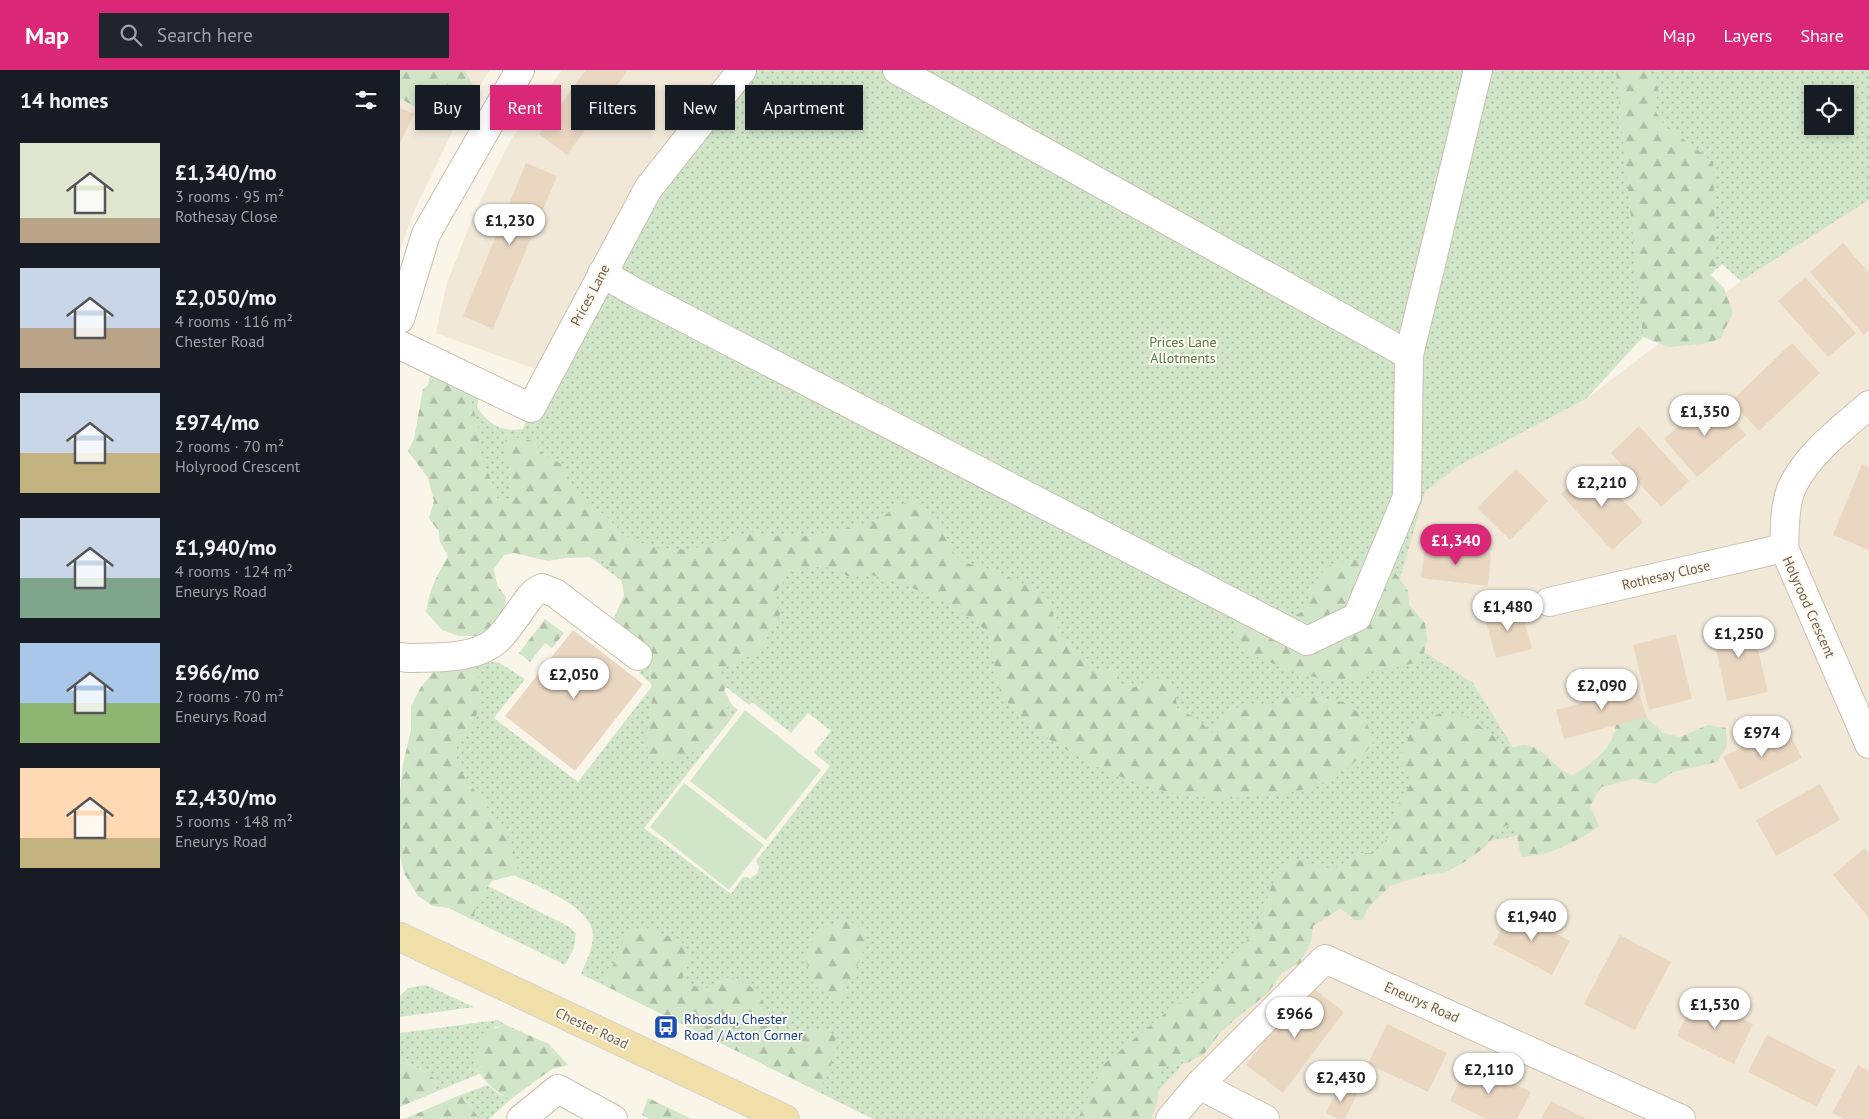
<!DOCTYPE html>
<html lang="en">
<head>
<meta charset="utf-8">
<style>
	:root { --surface:#171b24; --page:#20242c; --text:#f1f3f6; --muted:#9ea1a6; --accent:#db2777 }
	body { margin:0; font-family:"PT Sans",sans-serif; background:var(--page); color:var(--text); height:100vh; display:flex; flex-direction:column; font-size:19px; white-space:nowrap }
	* { box-sizing:border-box; margin:0 }
	p { font-size:16px; color:var(--muted) }
	.icon { flex:none; width:28px; height:28px; fill:none; stroke:currentColor; stroke-width:2; stroke-linecap:round; stroke-linejoin:round }
	.map { position:relative; flex:1; overflow:hidden }
	.side { display:flex; flex-direction:column; background:var(--surface); width:400px }
	.side>* { flex:none }
	.hud { position:absolute; left:15px; top:15px; width:475px; height:45px; display:flex; gap:10px }
	.tools { position:absolute; left:1404px; top:15px; display:grid; gap:10px }
	.tools a { display:grid; place-items:center; width:50px; height:50px; border-radius:0px; background:var(--surface); box-shadow:0 2px 8px #0003; font-size:25px }
	.price { position:absolute; translate:-50% -42px; padding:0 11px; border-radius:18px; background:#fff; color:#222; font-size:16px; line-height:32px; filter:drop-shadow(0 1px 2px #0008) }
	.price::after { content:''; position:absolute; left:50%; top:30px; width:15px; height:11px; margin-left:-8px; background:inherit; clip-path:polygon(0 0,100% 0,50% 100%) }
	.price.on { background:var(--accent); color:#fff }
	ul { padding:0; list-style:none }
	li { display:flex; align-items:center; gap:15px; height:125px; padding:0 20px }
	li span { display:grid; place-items:center; flex:none; width:140px; height:100px; border-radius:0px; color:#555 }
	li>.icon { margin-inline-start:auto }
	span .icon { width:60px; height:60px; fill:#fffc; stroke-width:1 }
	li b { font-size:21px }
	h2 { display:flex; justify-content:space-between; align-items:center; height:60px; padding:0 20px; font-size:21px }
	.tag { padding:0 18px; border-radius:0px; background:var(--surface); box-shadow:0 2px 8px #0003; font-size:18px; line-height:45px }
	.tag.on { background:var(--accent); color:#fff }
	header { display:flex; align-items:center; gap:30px; box-sizing:border-box; height:70px; padding:0 25px; background:var(--accent); color:#fff }
	header strong { font-size:24px }
	nav { display:flex; gap:28px; margin-inline-start:auto; font-size:18px }
	.search { width:350px; height:45px; background:var(--page); display:flex; align-items:center; gap:12px; box-sizing:border-box; padding:0 18px; border-radius:0px; color:var(--muted); font-size:19px }
	main { display:flex; flex:1; min-height:0 }
	.map>svg:first-child { display:block }
	.residential { fill:#f1e8d8 }
	.green { fill:url(#green-dots); fill-rule:evenodd }
	.forest { fill:url(#forest-firs) }
	.pitch { fill:#d1e6c9 }
	.building { fill:#ead7c2 }
	.lines { fill:none; stroke-linecap:round; stroke-linejoin:round }
	.minor-casing { stroke:#cbbfb0; stroke-width:30 }
	.major-casing { stroke:#d7d2ce; stroke-width:30 }
	.minor { stroke:#fff; stroke-width:28 }
	.major { stroke:#f0dfa9; stroke-width:28 }
	.labels { text-anchor:middle; dominant-baseline:central; stroke-width:4; stroke-linejoin:round; paint-order:stroke }
	.street-label { font-size:14px; fill:#71604f; stroke:#fdf9ef }
	.park-label { font-size:14px; fill:#547b4c; stroke:#fdf9ef }
	.transit-label { font-size:14px; fill:#164399; stroke:#fdf9ef; text-anchor:start }
</style>
</head>
<body>
<header>
<strong>Map</strong>
<div class="search"><svg class="icon" aria-label="search" viewBox="0 0 24 24"><circle cx="10" cy="10" r="6"/><path d="M15 15l6 6"/></svg>Search here</div>
<nav><a>Map</a><a>Layers</a><a>Share</a></nav>
</header>
<main>
<section class="side">
<h2>14 homes<svg class="icon" aria-label="filters" viewBox="0 0 24 24"><path d="M4 7h16M4 17h16"/><circle cx="9" cy="7" r="2"/><circle cx="15" cy="17" r="2"/></svg></h2>
<ul>
<li><span style="background:linear-gradient(#dfe7d0 75%,#b9a48a 0)"><svg class="icon" aria-label="home" viewBox="0 0 24 24"><path d="M3 11l9-7 9 7M6 9v11h12V9"/></svg></span><div><b>£1,340/mo</b><p>3 rooms · 95 m²</p><p>Rothesay Close</p></div></li>
<li><span style="background:linear-gradient(#c9d6e8 60%,#b9a48a 0)"><svg class="icon" aria-label="home" viewBox="0 0 24 24"><path d="M3 11l9-7 9 7M6 9v11h12V9"/></svg></span><div><b>£2,050/mo</b><p>4 rooms · 116 m²</p><p>Chester Road</p></div></li>
<li><span style="background:linear-gradient(#c9d6e8 60%,#c2b280 0)"><svg class="icon" aria-label="home" viewBox="0 0 24 24"><path d="M3 11l9-7 9 7M6 9v11h12V9"/></svg></span><div><b>£974/mo</b><p>2 rooms · 70 m²</p><p>Holyrood Crescent</p></div></li>
<li><span style="background:linear-gradient(#c9d6e8 60%,#7fa58c 0)"><svg class="icon" aria-label="home" viewBox="0 0 24 24"><path d="M3 11l9-7 9 7M6 9v11h12V9"/></svg></span><div><b>£1,940/mo</b><p>4 rooms · 124 m²</p><p>Eneurys Road</p></div></li>
<li><span style="background:linear-gradient(#a9c7e8 60%,#8fb573 0)"><svg class="icon" aria-label="home" viewBox="0 0 24 24"><path d="M3 11l9-7 9 7M6 9v11h12V9"/></svg></span><div><b>£966/mo</b><p>2 rooms · 70 m²</p><p>Eneurys Road</p></div></li>
<li><span style="background:linear-gradient(#ffd9b3 70%,#c2b280 0)"><svg class="icon" aria-label="home" viewBox="0 0 24 24"><path d="M3 11l9-7 9 7M6 9v11h12V9"/></svg></span><div><b>£2,430/mo</b><p>5 rooms · 148 m²</p><p>Eneurys Road</p></div></li>
</ul>
</section>
<div class="map">
<svg width="1469" height="1049" viewBox="0 0 1469 1049">
	<defs>
		<pattern id="green-dots" width="8" height="8" patternUnits="userSpaceOnUse" patternTransform="scale(1.25)"><rect width="8" height="8" fill="#d1e6c9"/><path d="M2 2h.1M6 6h.1" fill="none" stroke="#aebea6" stroke-width="1.8" stroke-linecap="round"/></pattern>
		<pattern id="forest-firs" width="22" height="20" patternUnits="userSpaceOnUse" patternTransform="scale(1.25)"><rect width="22" height="20" fill="#d1e6c9"/><path d="M5 1l3.5 6h-7zM16 11l3.5 6h-7z" fill="#aebea6"/></pattern>
	</defs>
	<rect width="100%" height="100%" fill="#faf5e9"/>
	<!-- residential -->
	<g class="residential">
		<polygon points="0,0 90,0 58,50 15,139 0,180"/>
		<polygon points="162,0 339,0 150,294 135,299 36,263 47,213 74,144 110,71"/>
		<polygon points="1469,130 1469,1049 734,1049 929,829 955,849 1019,788 986,558 1025,422 1058,396 1186,329 1341,211"/>
	</g>
	<!-- green -->
	<g class="green">
		<path d="M342 0H1469V130L1341 211 1322 194 1243 267 1186 329 1058 396 1025 422 986 558 1073 613 1161 755 1019 788 955 850 929 829 734 1049H473L181 904C186 891 196 873 192 859 185 834 136 816 114 805L92 811 88 816 168 856 176 863 174 878 165 895 49 838 47 607 61 594 98 592 125 609 94 648 178 712 253 615 239 603 278 553 150 457 73 503 25 330 32 296 80 320 77 338C91 355 100 362 123 359L131 338 202 203ZM1412 24H1445V56H1412ZM326 617 349 635 352 632 391 663 408 643 431 661 414 683 430 696 356 791 359 797 357 804 350 808 343 807 331 824 244 758 338 640 331 634 324 620Z"/>
		<polygon points="26,915 74,937 0,947 0,926 8,918"/>
		<polygon points="98,950 106,955 95,957 83,996 75,998 79,1004 33,1023 36,1010 23,1000 0,991 0,963"/>
		<polygon points="88,1015 97,1023 111,1029 89,1049 79,1049 71,1036 60,1025"/>
	</g>
	<!-- forest -->
	<g class="forest">
		<polygon points="0,0 64,0 72,13 67,41 41,53 0,28"/>
		<polygon points="1216,0 1249,0 1259,21 1253,38 1264,54 1313,92 1316,199 1311,205 1324,218 1333,243 1320,269 1302,274 1269,277 1243,267"/>
		<path d="M50 308 65 318 72 332 80 366 78 380 92 412 98 430 109 428 112 405 103 380 107 366 133 371 143 384 161 394 178 426 205 445 225 466 251 477 289 480 351 462 379 466H408L477 452 495 437 515 429 545 462 549 478 562 492 596 501 646 525 662 569 684 589 692 604 715 597 721 614 732 618 760 608 775 621 777 638 796 648 812 663 826 644 845 633 867 636 888 627H918L943 632 965 647 973 672 967 681 948 698 916 717 881 724 815 730 776 724 745 716 703 700 656 674 616 645 600 621 587 561 550 534 505 515 468 504 447 506C429 491 405 498 385 504L382 515 374 523 380 544 361 579 338 593 321 599 326 617 324 620 331 634 324 641 331 649 307 679 293 682 277 689H248L247 662 252 632 251 607 247 585 221 560 214 548 224 525 220 502 196 487 166 488 148 491 114 483 104 485 94 499 97 515 106 527 104 541 82 566H59L42 560 26 542C29 520 37 505 48 486L40 472 39 462 29 448 34 431 28 408 8 381 14 369 23 319 36 309Z"/>
		<path d="M964 489 993 500 1008 521 1009 535 1025 553 1027 570 1022 591 994 598 974 599 954 611H932L902 604 864 590 838 576 834 553 843 548H890L905 540C908 526 918 500 933 494 943 491 954 490 964 489Z"/>
		<polygon points="145,549 164,563 152,578 145,573 130,592 119,583"/>
		<path d="M56 591 76 600C77 605 80 611 81 615 84 639 68 664 54 681 58 690 60 700 65 707 84 735 110 761 119 795L114 805 91 811 77 834 73 850 49 838 33 836 18 826 4 803 0 786V721L3 694 11 660V636L21 617 38 597Z"/>
		<path d="M1241 631 1248 649 1263 663 1280 667 1308 655 1326 658 1327 675 1317 692 1273 702 1255 714 1233 709 1201 717 1190 736 1199 756C1177 772 1149 786 1121 787L1117 766 1108 755 1101 758 1085 777 1063 793 1044 803 1024 805 990 816 971 834 962 850H955L941 838 913 856 911 872 900 893 882 903 866 925 841 944 820 963 804 984 787 993 780 992 764 997 758 1009V1029L751 1049H678L702 996 771 938 795 924 823 899 844 876 864 839 872 814 893 788 917 797 936 798 959 783H975L988 767 996 736 1004 726 1011 713 1000 687 1013 658 1040 643 1065 646 1089 662 1108 679C1113 678 1119 675 1124 675 1147 677 1153 700 1173 705 1194 692 1214 678 1216 653Z"/>
		<path d="M443 848 468 863C464 882 450 917 437 931L414 915 404 884 421 860Z"/>
		<path d="M233 859 252 861 281 870 289 887 282 910 303 920 329 907C359 918 365 923 367 956L381 968 397 962 421 959 436 966 430 1002 418 1021 202 914 216 890 224 868Z"/>
		<path d="M106 955 149 974 168 995 152 999 111 1029C94 1022 86 1012 75 998L83 996 75 987C81 969 86 959 106 955Z"/>
		<polygon points="0,991 23,1000 36,1010 33,1023 0,1037"/>
		<polygon points="60,1025 71,1036 79,1049 4,1049"/>
		<polygon points="248,1028 292,1049 249,1049 242,1045"/>
	</g>
	<!-- pitch -->
	<g class="pitch">
		<polygon points="345,640 421,700 366,770 290,711"/>
		<polygon points="284,713 364,775 329,820 250,757"/>
	</g>
	<!-- building -->
	<g class="building">
		<polygon points="186,0 228,0 167,85 139,64"/>
		<polygon points="0,38 14,44 0,73"/>
		<polygon points="126,93 157,106 93,259 63,246"/>
		<polygon points="1443,173 1469,203 1469,260 1464,265 1410,202"/>
		<polygon points="1405,207 1456,263 1428,287 1378,231"/>
		<polygon points="1392,273 1420,303 1359,361 1331,331"/>
		<polygon points="1314,326 1346,365 1297,407 1264,369"/>
		<polygon points="1239,356 1289,411 1261,437 1211,383"/>
		<polygon points="1216,394 1235,414 1222,425 1204,405"/>
		<polygon points="1462,394 1469,397 1469,480 1433,465"/>
		<polygon points="1192,396 1243,452 1212,480 1161,424"/>
		<polygon points="1116,399 1148,431 1110,470 1077,438"/>
		<polygon points="1025,476 1091,484 1088,516 1021,508"/>
		<polygon points="1120,535 1132,579 1096,588 1084,544"/>
		<polygon points="1350,546 1368,622 1327,631 1311,555"/>
		<polygon points="173,560 243,614 175,701 105,646"/>
		<polygon points="1276,564 1292,629 1249,640 1233,575"/>
		<polygon points="1236,611 1246,647 1164,669 1156,640 1183,633 1181,626"/>
		<polygon points="1385,655 1402,688 1340,720 1323,687"/>
		<polygon points="1420,714 1440,750 1376,786 1356,750"/>
		<polygon points="1465,778 1469,783 1469,848 1433,805"/>
		<polygon points="1111,840 1170,871 1152,905 1093,874"/>
		<polygon points="1220,865 1271,892 1235,960 1184,934"/>
		<polygon points="908,914 944,942 883,1023 846,995"/>
		<polygon points="1296,926 1353,954 1334,994 1277,966"/>
		<polygon points="987,954 1047,983 1028,1022 968,994"/>
		<polygon points="1367,965 1436,1000 1417,1037 1348,1002"/>
		<polygon points="1069,992 1131,1022 1117,1049 1086,1049 1050,1031"/>
		<polygon points="1458,995 1469,1001 1469,1049 1445,1049 1432,1043"/>
		<polygon points="939,1015 957,1024 945,1049 938,1049 926,1043"/>
		<polygon points="1151,1031 1187,1049 1141,1049"/>
	</g>
	<g class="lines">
		<defs>
			<g id="minor">
				<polyline points="497,0 1009,285"/>
				<polyline points="202,203 238,224 907,571 957,547 1007,427 1009,285 1078,0"/>
				<polyline points="0,249 26,164 120,0"/>
				<polyline points="0,275 131,338 248,119 342,0"/>
				<path d="M1469 335C1443 358 1411 381 1394 413 1384 431 1385 459 1384 478L1469 674"/>
				<polyline points="1149,532 1384,478"/>
				<path d="M0 587 8 588C36 587 75 590 97 570 108 560 120 540 130 527L135 522 142 518 155 523 238 586"/>
				<polyline points="799,1015 865,1049"/>
				<polyline points="121,1049 158,1019 213,1049"/>
				<polyline points="770,1049 799,1015 925,889 1281,1049"/>
			</g>
			<polyline id="major" points="0,867 385,1049"/>
		</defs>
		<!-- minor casing -->
		<use href="#minor" class="minor-casing"/>
		<!-- major casing -->
		<use href="#major" class="major-casing"/>
		<!-- minor -->
		<use href="#minor" class="minor"/>
		<!-- major -->
		<use href="#major" class="major"/>
	</g>
	<!-- icons -->
	<defs>
		<symbol id="bus-square" viewBox="-11 -11 22 22"><rect x="-9" y="-9" width="18" height="18" rx="4" fill="#1a4fb4" stroke="#fdf9ef"/><path d="M-5-6H5V4H4V6H2V4H-2V6H-4V4H-5ZM-3.5-4V0h7V-4ZM-3.5 1.2v1.5H-2V1.2ZM2 1.2v1.5H3.5V1.2Z" fill="#fff"/></symbol>
	</defs>
	<g fill-rule="evenodd">
		<use href="#bus-square" x="252" y="943" width="28" height="28"/>
	</g>
	<g class="labels">
		<!-- street labels -->
		<g class="street-label">
			<text transform="translate(190 225) rotate(-62)">Prices Lane</text>
			<text transform="translate(1266 505) rotate(-13)">Rothesay Close</text>
			<text transform="translate(1409 537) rotate(66)">Holyrood Crescent</text>
			<text transform="translate(1022 932) rotate(24)">Eneurys Road</text>
			<text transform="translate(192 958) rotate(25)">Chester Road</text>
		</g>
		<!-- park labels -->
		<g class="park-label">
			<text x="783" y="272">Prices Lane<tspan x="783" dy="16">Allotments</tspan></text>
		</g>
		<!-- transit labels -->
		<g class="transit-label">
			<text x="284" y="949">Rhosddu, Chester<tspan x="284" dy="16">Road / Acton Corner</tspan></text>
		</g>
	</g>
</svg>
<div class="tools">
<a><svg class="icon" aria-label="locate" viewBox="0 0 24 24"><circle cx="12" cy="12" r="6"/><path d="M12 2v4M12 18v4M2 12h4M18 12h4"/></svg></a>
</div>
<b class="price" style="left:110px;top:176px">£1,230</b>
<b class="price" style="left:1305px;top:367px">£1,350</b>
<b class="price" style="left:1202px;top:438px">£2,210</b>
<b class="price on" style="left:1056px;top:496px">£1,340</b>
<b class="price" style="left:1108px;top:562px">£1,480</b>
<b class="price" style="left:1339px;top:589px">£1,250</b>
<b class="price" style="left:174px;top:630px">£2,050</b>
<b class="price" style="left:1202px;top:641px">£2,090</b>
<b class="price" style="left:1362px;top:688px">£974</b>
<b class="price" style="left:1132px;top:872px">£1,940</b>
<b class="price" style="left:1315px;top:960px">£1,530</b>
<b class="price" style="left:895px;top:969px">£966</b>
<b class="price" style="left:1089px;top:1025px">£2,110</b>
<b class="price" style="left:941px;top:1033px">£2,430</b>
<div class="hud">
<a class="tag">Buy</a>
<a class="tag on">Rent</a>
<a class="tag">Filters</a>
<a class="tag">New</a>
<a class="tag">Apartment</a>
</div>
</div>
</main>
</body>
</html>
